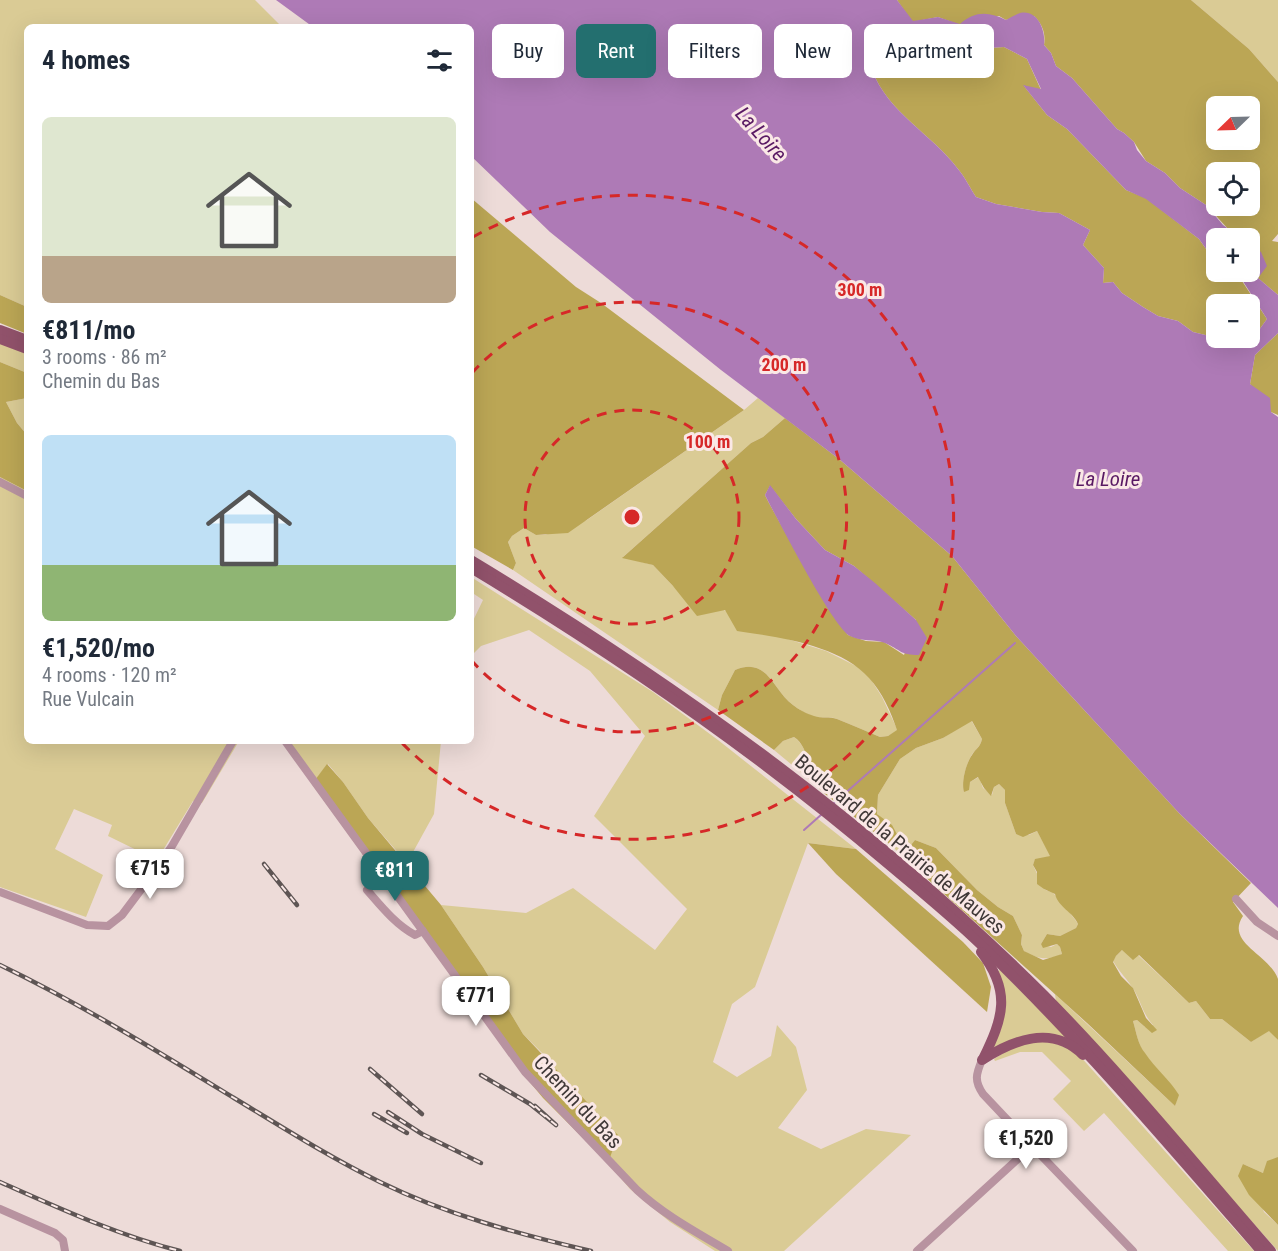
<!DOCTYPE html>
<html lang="en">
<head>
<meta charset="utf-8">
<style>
	:root { --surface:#fff; --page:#f2f2f3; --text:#1f2937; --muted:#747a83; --accent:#236f6f }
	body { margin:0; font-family:"Roboto Condensed",sans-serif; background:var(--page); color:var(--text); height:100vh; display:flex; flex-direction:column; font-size:22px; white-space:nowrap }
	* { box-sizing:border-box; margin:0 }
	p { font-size:20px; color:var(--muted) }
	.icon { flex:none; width:33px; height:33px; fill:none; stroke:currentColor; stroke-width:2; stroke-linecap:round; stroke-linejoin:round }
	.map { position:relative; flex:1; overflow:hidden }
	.panel { position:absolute; left:24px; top:24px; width:450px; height:720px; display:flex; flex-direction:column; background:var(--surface); border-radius:9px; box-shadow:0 6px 24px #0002 }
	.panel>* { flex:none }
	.hud { position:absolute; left:492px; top:24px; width:570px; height:54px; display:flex; gap:12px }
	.needle { width:39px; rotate:247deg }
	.buttons { position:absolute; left:1206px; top:96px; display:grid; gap:12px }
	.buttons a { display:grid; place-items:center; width:54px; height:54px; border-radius:9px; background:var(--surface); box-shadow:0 6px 24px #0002; font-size:30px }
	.price { position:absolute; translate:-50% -51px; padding:0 14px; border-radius:12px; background:#fff; color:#222; font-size:20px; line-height:39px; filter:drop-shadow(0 2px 3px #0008) }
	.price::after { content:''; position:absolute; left:50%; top:36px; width:18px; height:14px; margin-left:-9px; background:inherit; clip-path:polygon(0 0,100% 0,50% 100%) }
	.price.active { background:var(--accent); color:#fff }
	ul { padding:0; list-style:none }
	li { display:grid; align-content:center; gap:12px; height:318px; padding:0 18px }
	li span { display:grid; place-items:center; height:186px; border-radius:9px; color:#555 }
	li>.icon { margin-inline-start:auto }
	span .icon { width:108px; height:108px; fill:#fffc; stroke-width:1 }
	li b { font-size:26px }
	h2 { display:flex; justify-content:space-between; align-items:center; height:72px; padding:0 18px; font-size:26px }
	.tag { padding:0 21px; border-radius:9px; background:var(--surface); box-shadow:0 6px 24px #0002; font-size:21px; line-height:54px }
	.tag.active { background:var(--accent); color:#fff }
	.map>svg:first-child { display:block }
	.green { fill:#dacb95 }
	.forest { fill:#bba655; fill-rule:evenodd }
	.water { fill:#ae7ab6 }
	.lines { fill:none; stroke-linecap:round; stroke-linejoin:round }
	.stream { stroke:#ae7ab6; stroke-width:2 }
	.minor { stroke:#b893a0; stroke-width:8 }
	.major { stroke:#91526b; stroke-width:10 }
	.rail-casing { stroke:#5e5554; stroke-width:4.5 }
	.rail { stroke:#fae8e6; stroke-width:2; stroke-dasharray:7; stroke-linecap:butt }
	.ring { fill:none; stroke:#d62828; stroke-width:3; stroke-dasharray:10 8 }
	.labels { text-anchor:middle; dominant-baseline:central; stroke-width:6; stroke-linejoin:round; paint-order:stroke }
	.street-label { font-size:20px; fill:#3f3837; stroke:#fae8e6 }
	.water-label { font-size:21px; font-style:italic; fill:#591963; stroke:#fae8e6 }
	.centre { fill:#d62828; stroke:#fae8e6; stroke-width:3 }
	.ring-label { font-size:18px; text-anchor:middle; font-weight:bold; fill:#d62828; stroke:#fae8e6; stroke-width:6; stroke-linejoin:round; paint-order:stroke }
</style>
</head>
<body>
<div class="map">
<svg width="1278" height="1251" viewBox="0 0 1278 1251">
	<rect width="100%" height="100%" fill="#eddbd8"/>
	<!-- green -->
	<g class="green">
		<polygon points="0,0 255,0 282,27 27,27 27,307 0,295"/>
		<polygon points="1191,0 1278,0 1278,82 1249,49"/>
		<polygon points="0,342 27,354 27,373 0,362"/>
		<polygon points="27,398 27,435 17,423 6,402"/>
		<path d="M758 398 785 418 763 437 751 443 623 557 653 565 673 586 781 637 826 651 858 667 870 678 882 697 898 731 888 736 880 737C866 731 852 725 837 719 830 716 821 719 814 717 807 714 798 709 793 705 773 691 768 656 735 670L722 695 718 710 513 570 516 563 508 542 512 536 524 528 536 535H545L587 520 744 410Z"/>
		<polygon points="0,477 27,491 27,741 239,741 202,803 193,801 157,860 108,836 112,825 74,809 55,849 103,875 86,917 0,887"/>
		<polygon points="471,577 653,692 718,740 856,849 808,843 755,987 732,1004 713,1062 737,1077 771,1056 777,1025 796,1047 807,1090 778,1128 821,1149 866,1129 911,1135 784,1251 715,1251 670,1222 630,1189 608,1163 548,1059 523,1034 483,967 441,905 526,913 573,888 655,950 687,909 594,816 645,736 590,671 529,630 481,646 471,656 471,625 483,600 471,592"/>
		<path d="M971 720 982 739C980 748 975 749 971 756 966 765 961 782 964 792L970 782 979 777 983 788 992 795 994 787 999 784 1005 790V803L1016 834 1029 835 1037 831 1051 856 1035 860 1033 865 1044 889C1047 891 1050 891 1053 893 1056 895 1076 920 1078 924L1076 928 1060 936 1047 934 1041 944 1051 947 1057 944 1060 947 1062 954C1047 961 1038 959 1024 951L1021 944 1022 935 1013 916 998 907 977 890 936 848 915 840 902 856 893 847 899 838 877 814 878 795 900 759 916 748 943 738Z"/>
		<path d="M794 737C807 746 811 769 815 784L774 750 783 741Z"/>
		<polygon points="282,741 441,741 434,814 407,863 368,818 343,782 328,764 312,784"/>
		<path d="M1122 950 1138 955 1189 1003 1196 1001 1210 1019H1222L1251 1042 1269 1030 1278 1040V1157L1263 1173 1243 1164 1264 1212 1278 1225V1251L1056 1002 1055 994 1175 1106 1178 1095C1168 1080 1155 1068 1144 1053 1138 1044 1136 1031 1133 1021L1137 1020 1145 1027 1153 1025C1143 1014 1141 1002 1134 990 1128 980 1120 973 1113 961L1116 956Z"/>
		<polygon points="1000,970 1067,1038 1046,1034 991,1052 1001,1029 998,971"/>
		<polygon points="1037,1040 1063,1045 1079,1055 1254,1251 1228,1251 1104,1113 1084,1131 1053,1099 1071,1081 1042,1052 1020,1052 995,1061 994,1059 1016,1045"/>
	</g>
	<!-- forest -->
	<g class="forest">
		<path d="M897 0H1191L1249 49 1278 82V234L1272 241 1278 242V295L1258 278 1257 248 1250 243V238H1241L1230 231 1206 205 1180 188 1165 173 1146 161 1134 142 1124 133 1117 129 1072 78 1056 66 1051 53 1044 45C1046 33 1042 24 1034 16H1017L1006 20 999 16 960 25 938 17 912 22ZM1216 106H1250V140H1216ZM1216 172H1250V206H1216Z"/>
		<path d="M1004 47 1027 59 1041 90 1024 86 1047 115 1067 129 1126 190 1146 198 1199 239 1216 263V272H1231L1238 275 1267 319 1251 341H1230L1193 332 1178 321 1158 316 1143 307 1122 293 1113 282 1103 283 1104 268 1083 245 1090 230 1059 213 1042 212 996 204 976 197C970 188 965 177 958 169 932 134 888 113 872 70 878 56 880 52 896 50L905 57 938 52 945 58 972 57 986 71 977 53 989 48ZM1216 304H1250V338H1216Z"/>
		<polygon points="471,198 576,287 601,303 744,410 568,533 536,535 524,528 512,536 508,542 516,563 513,570 471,546"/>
		<polygon points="0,295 27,307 27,334 0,323"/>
		<polygon points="1278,333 1278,415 1271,412 1250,384 1255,355"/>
		<polygon points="0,362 27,373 27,398 6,402 17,423 27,435 27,491 0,477"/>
		<path d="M785 418 839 459 952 556 1016 636 1179 813 1251 883 1233 902 1243 916C1225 943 1269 954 1278 979 1278 988 1278 1027 1278 1040L1269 1031 1251 1042 1222 1019H1210L1196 1001 1189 1003 1139 955 1133 960 1122 950 1116 956 1113 962 1121 976 1133 988 1146 1018 1157 1030 1152 1033 1137 1020 1133 1021C1136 1031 1138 1045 1145 1053 1155 1068 1169 1079 1179 1095L1175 1106 1087 1023 902 856 915 840 936 848 977 890 998 907 1013 916 1022 935 1021 944 1024 951 1043 960 1062 954 1060 947 1057 944 1043 948 1041 944 1047 934 1060 936 1076 928 1078 924C1073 912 1058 907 1055 894L1044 889 1037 884V872L1033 865 1035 859 1050 856 1037 831 1023 837 1016 834 1005 803V790L999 784 994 787 991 796 984 788 978 777 970 782 969 790 964 792C961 783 966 763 972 755 976 748 980 748 982 739L972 721 943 738 916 748 900 759 878 795 877 814 892 825 899 838 893 847 825 794C821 790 817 787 815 782 808 768 808 746 794 737L783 741 774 750 718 710 722 695 735 670C768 656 773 691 793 705 798 709 807 714 814 716 821 719 830 716 837 719 852 725 866 731 880 737L888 736 897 730C891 712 882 692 869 678 840 645 778 637 737 631L725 610 697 616 673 586 653 565 622 558 751 443 763 437ZM770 486 796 519 825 550 854 566 916 620 904 655 884 642 866 641 848 635 831 611 805 568 769 503 765 495Z"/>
		<polygon points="327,764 343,782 368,818 441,905 483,967 523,1034 618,1135 608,1163 543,1098 519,1069 312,784"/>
		<polygon points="808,843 856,849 963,942 983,963 991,987 987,1012 836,874"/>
		<polygon points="1278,1157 1278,1225 1249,1195 1238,1176 1243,1164 1263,1173 1267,1161"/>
	</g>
	<!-- water -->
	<g class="water">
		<path d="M276 0H897L913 21 938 17 960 24C974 11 989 11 1006 20 1010 18 1016 14 1020 13 1038 9 1046 31 1044 45L1051 53 1056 66 1072 78 1117 129 1124 133 1134 142 1137 150 1146 161 1165 173 1180 188 1206 205 1223 225 1241 238H1216V263L1199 239 1146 199 1126 190 1067 129 1047 115 1023 85 1041 89 1027 59 1004 47 989 48 977 53 988 73 972 57 945 58 938 52 905 57 896 50C880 52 878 56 872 70 888 113 932 134 958 169 965 177 970 188 976 197L996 204 1042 212 1059 213 1090 230 1083 245 1104 268 1103 283 1113 282 1122 293 1143 307 1158 316 1178 321 1193 332 1230 341H1251L1267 319 1239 275 1231 272H1250V243L1261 252 1267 266 1258 278 1278 295V333L1255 355 1250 384 1270 398 1271 412 1278 417V908L1179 813 1016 636 952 556 839 459 721 370 550 232 471 156V27H313Z"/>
		<path d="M770 485 796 519 825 550 854 566 875 583 916 620 927 638 919 655C900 655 901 650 885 643 875 639 861 642 850 636 833 627 781 525 769 503L765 495Z"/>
	</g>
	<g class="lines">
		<!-- stream -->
		<g class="stream">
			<polyline points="833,804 1015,643"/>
			<polyline points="804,830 822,814"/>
		</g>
		<!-- minor -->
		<g class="minor">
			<polyline points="0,482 27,496"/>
			<path d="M285 741 525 1072 637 1190C664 1215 696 1232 728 1251"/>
			<path d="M367 890C381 906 395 924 415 935L423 931"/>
			<polyline points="0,892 87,925 108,926 122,915 155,871 172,846 233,741"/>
			<polyline points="1236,899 1257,922 1278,936"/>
			<polyline points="1032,1146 1133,1251"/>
			<polyline points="0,1209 55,1233 63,1240 65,1251"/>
			<path d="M917 1251 1032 1146 983 1094C974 1081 976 1074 982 1060"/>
		</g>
		<!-- major -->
		<g class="major">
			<polyline points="0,330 27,340"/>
			<polyline points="0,339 27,349"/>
			<path d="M471 560C677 684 873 825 1044 995 1124 1076 1196 1165 1271 1251"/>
			<path d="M471 568C617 656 758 753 888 864 919 890 951 916 980 944 1080 1040 1170 1146 1261 1251"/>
			<path d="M981 952C1012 992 1003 1018 983 1059"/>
			<path d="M982 1060C1013 1040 1052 1024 1083 1055"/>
		</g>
		<defs>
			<g id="rail">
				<polyline points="264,864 297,905"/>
				<path d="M0 965C81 1004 157 1051 234 1098 282 1127 329 1157 380 1182 447 1215 519 1234 591 1251"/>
				<polyline points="370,1069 422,1114"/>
				<polyline points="481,1075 530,1104 556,1125 535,1106"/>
				<polyline points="388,1112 422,1134 481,1163"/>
				<polyline points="374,1114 407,1133"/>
				<path d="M0 1182C59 1208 117 1235 180 1251"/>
			</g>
		</defs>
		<!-- rail casing -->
		<use href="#rail" class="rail-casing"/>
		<!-- rail -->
		<use href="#rail" class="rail"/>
	</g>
	<!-- distance rings -->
	<g class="ring">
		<circle cx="632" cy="517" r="107"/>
		<path d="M472 373A215 215 0 1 1 472 661"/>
		<path d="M473 237A322 322 0 1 1 402 743"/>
	</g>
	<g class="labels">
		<!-- street labels -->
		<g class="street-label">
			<text transform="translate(900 844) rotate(40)">Boulevard de la Prairie de Mauves</text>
			<text transform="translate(578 1102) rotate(47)">Chemin du Bas</text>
		</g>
		<!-- water labels -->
		<g class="water-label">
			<text transform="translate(761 134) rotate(48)">La Loire</text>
			<text x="1108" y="479">La Loire</text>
		</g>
	</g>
	<circle cx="632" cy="517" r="9" class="centre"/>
	<g class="ring-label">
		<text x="860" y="296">300 m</text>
		<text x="784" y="371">200 m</text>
		<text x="708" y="448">100 m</text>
	</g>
</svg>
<div class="buttons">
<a><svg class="needle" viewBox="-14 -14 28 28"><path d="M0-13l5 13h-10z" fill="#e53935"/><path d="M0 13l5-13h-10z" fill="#747a83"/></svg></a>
<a><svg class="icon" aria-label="locate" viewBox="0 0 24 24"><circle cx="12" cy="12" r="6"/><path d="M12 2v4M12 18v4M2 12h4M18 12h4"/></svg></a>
<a>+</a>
<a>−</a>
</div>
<b class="price" style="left:150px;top:900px">€715</b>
<b class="price active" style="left:395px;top:902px">€811</b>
<b class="price" style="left:476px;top:1027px">€771</b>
<b class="price" style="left:1026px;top:1170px">€1,520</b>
<div class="hud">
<a class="tag">Buy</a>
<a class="tag active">Rent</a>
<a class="tag">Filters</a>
<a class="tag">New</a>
<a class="tag">Apartment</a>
</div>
<section class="panel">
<h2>4 homes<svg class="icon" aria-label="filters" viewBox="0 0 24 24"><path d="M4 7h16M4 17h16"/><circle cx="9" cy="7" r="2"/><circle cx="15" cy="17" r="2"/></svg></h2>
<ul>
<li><span style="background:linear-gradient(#dfe7d0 75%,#b9a48a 0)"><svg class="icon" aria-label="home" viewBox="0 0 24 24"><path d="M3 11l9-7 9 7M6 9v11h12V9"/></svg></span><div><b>€811/mo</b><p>3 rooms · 86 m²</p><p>Chemin du Bas</p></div></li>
<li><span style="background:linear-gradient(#bfe0f5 70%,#8fb573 0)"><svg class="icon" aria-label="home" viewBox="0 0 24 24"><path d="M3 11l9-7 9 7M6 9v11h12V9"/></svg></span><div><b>€1,520/mo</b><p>4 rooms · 120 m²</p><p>Rue Vulcain</p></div></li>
</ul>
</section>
</div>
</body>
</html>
